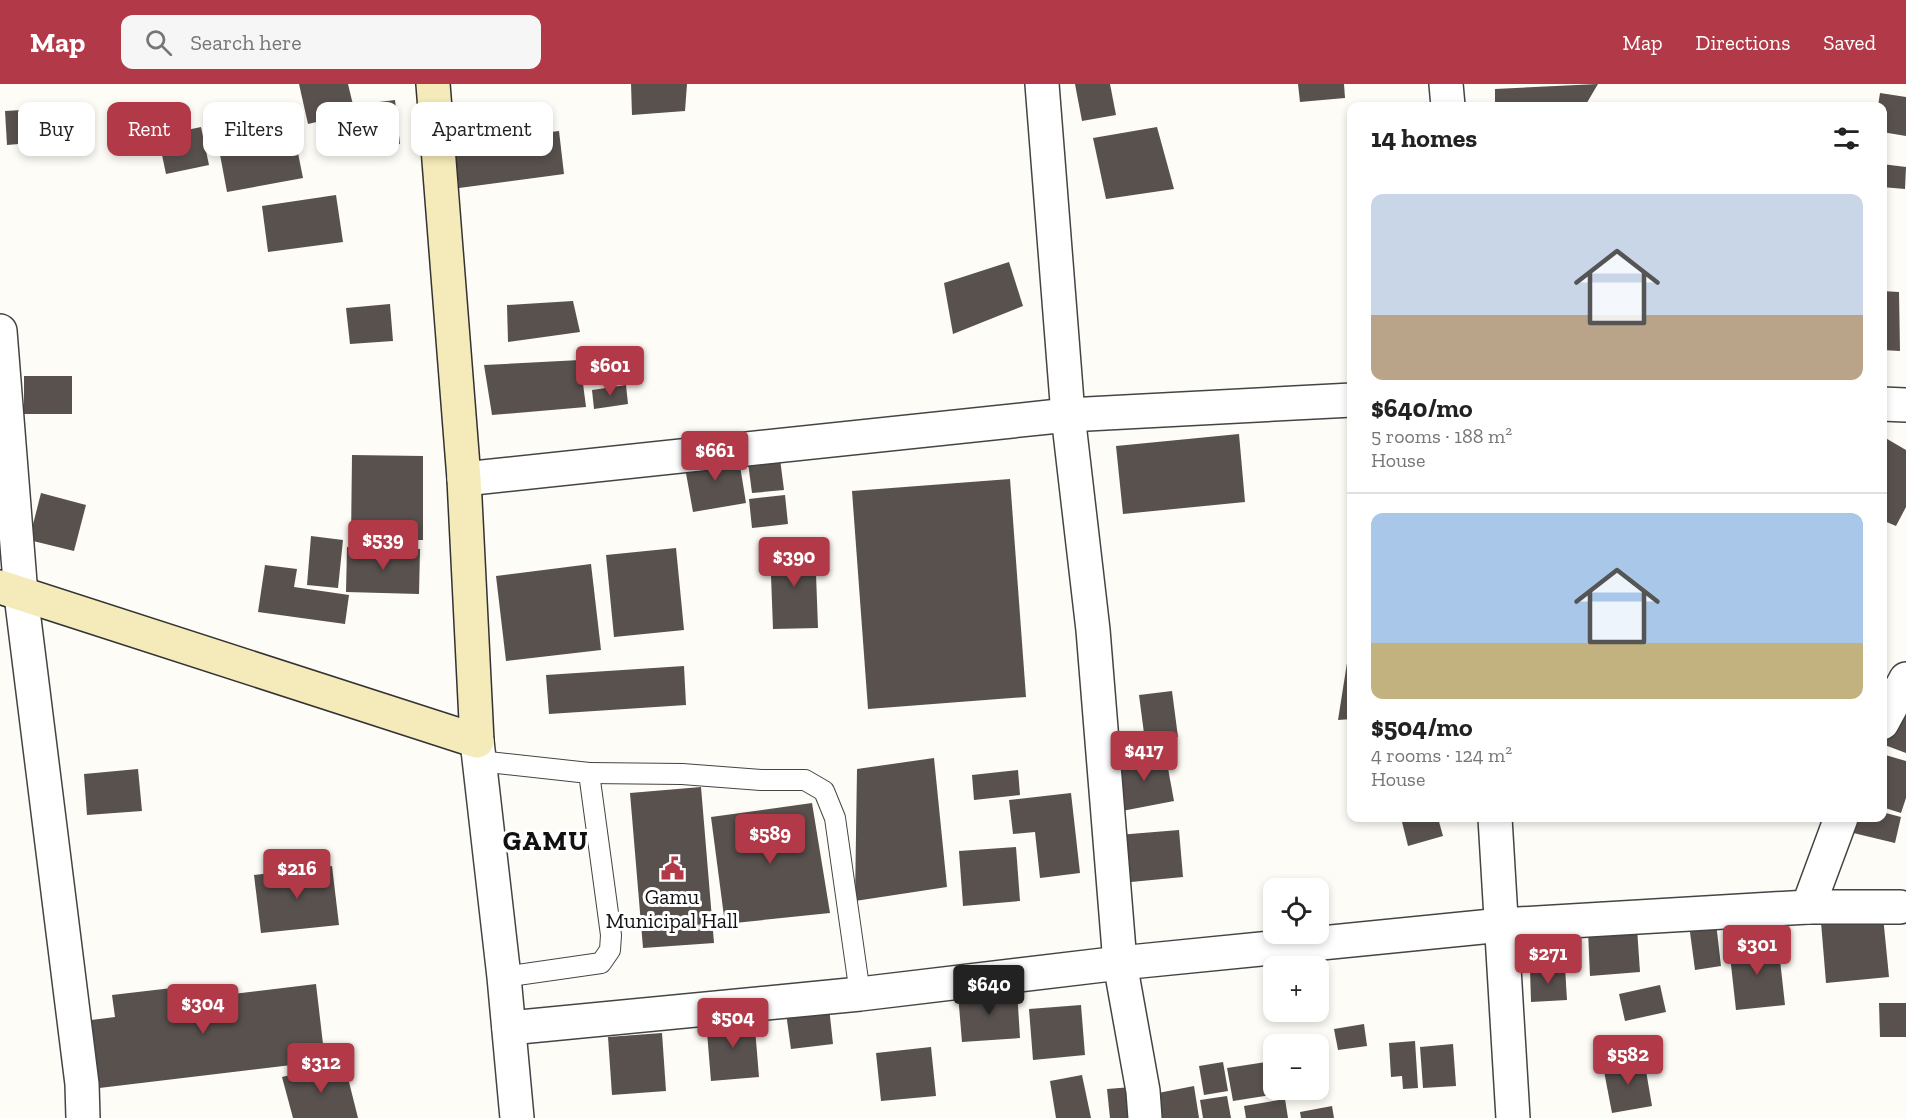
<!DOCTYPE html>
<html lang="en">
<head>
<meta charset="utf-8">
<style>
	:root { --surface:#fff; --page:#f6f6f6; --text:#222; --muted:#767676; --line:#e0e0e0; --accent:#b13948 }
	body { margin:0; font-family:"Zilla Slab",serif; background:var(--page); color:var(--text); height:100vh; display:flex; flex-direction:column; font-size:22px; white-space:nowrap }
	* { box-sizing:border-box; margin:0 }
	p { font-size:20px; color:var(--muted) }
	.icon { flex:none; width:33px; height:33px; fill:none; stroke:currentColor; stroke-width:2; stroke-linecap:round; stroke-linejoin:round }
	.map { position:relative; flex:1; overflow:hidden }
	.drawer { position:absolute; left:1347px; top:18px; width:540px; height:720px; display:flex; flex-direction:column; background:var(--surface); border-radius:12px; box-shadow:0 3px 9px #0003 }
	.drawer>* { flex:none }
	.banner { position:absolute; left:18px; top:18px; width:570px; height:54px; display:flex; gap:12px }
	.buttons { position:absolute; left:1263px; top:794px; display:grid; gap:12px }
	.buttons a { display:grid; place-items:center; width:66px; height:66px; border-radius:12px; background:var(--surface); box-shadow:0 3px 9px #0003; font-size:30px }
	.price { position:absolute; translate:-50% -51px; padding:0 14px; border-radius:6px; background:var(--accent); color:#fff; font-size:20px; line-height:39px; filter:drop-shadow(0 2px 3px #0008) }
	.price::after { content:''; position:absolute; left:50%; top:36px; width:18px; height:14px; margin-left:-9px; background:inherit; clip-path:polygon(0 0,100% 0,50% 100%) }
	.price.selected { background:#222; color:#fff }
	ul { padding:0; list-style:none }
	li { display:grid; align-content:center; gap:12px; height:318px; padding:0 24px }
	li+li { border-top:2px solid var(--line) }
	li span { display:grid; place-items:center; height:186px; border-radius:12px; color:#555 }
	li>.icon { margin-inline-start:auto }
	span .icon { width:108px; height:108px; fill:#fffc; stroke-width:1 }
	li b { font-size:26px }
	h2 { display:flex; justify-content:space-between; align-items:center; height:72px; padding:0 24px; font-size:26px }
	.pill { padding:0 21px; border-radius:12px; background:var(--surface); box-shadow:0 3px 9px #0003; font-size:21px; line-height:54px }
	.pill.selected { background:var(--accent); color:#fff }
	header { display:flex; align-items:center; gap:36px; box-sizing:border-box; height:84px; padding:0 30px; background:var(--accent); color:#fff }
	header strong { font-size:28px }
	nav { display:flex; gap:33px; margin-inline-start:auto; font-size:21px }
	.search { width:420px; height:54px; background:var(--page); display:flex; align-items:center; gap:15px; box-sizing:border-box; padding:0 21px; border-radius:12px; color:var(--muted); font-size:22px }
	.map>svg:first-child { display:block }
	.building { fill:#58514e }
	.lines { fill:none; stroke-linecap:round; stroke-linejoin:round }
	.lane-casing { stroke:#444; stroke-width:22 }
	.street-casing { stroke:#444; stroke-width:36 }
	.secondary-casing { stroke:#333; stroke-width:36 }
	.lane { stroke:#fff; stroke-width:20 }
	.street { stroke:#fff; stroke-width:33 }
	.secondary { stroke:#f5eab9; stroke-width:33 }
	.labels { text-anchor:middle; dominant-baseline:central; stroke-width:6; stroke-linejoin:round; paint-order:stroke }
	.poi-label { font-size:21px; fill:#111; stroke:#fff }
	.district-label { font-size:27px; font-weight:bold; letter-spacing:1.5px; fill:#111; stroke:#fff }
</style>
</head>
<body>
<header>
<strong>Map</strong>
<div class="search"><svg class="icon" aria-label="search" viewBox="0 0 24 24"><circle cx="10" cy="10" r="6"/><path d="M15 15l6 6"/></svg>Search here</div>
<nav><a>Map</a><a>Directions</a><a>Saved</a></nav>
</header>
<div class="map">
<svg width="1906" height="1034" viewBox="0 0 1906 1034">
	<rect width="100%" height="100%" fill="#fefcf6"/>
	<!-- building -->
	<g class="building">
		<polygon points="299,0 348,0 355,29 308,40"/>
		<polygon points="631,0 687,0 685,27 632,31"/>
		<polygon points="1075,0 1110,0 1116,31 1082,37"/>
		<polygon points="1298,0 1344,0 1345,14 1300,18"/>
		<polygon points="1598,0 1585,22 1495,22 1495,5"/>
		<polygon points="1880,9 1906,13 1906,52 1882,48 1882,22 1878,22"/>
		<polygon points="395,16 400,60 325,70 323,48 374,42 371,19"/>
		<polygon points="289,24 303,94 227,108 214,39"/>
		<polygon points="39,25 42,58 7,61 5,27"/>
		<polygon points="201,43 209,81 166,90 158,52"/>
		<polygon points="1157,43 1174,105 1106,115 1093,54"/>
		<polygon points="559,47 564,90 459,104 454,60"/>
		<polygon points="1882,80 1906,83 1905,105 1882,103"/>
		<polygon points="336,111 343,158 268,168 262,122"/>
		<polygon points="1009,178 1023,222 953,250 944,199"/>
		<polygon points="1882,207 1899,208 1900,267 1882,266"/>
		<polygon points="573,217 580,248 508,258 507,221"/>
		<polygon points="390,220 393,257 350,260 346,224"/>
		<polygon points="580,276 586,323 492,331 484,281"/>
		<rect x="24" y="292" width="48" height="38"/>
		<polygon points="626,301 628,320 594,325 592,306"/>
		<polygon points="1239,350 1245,418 1123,430 1116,362"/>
		<polygon points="1882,352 1906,366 1906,423 1896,442 1882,436"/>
		<polygon points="779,367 784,406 752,409 747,371"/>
		<polygon points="738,369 746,419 693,428 684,378"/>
		<polygon points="352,371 423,372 423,456 351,456"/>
		<polygon points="1010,395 1026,613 868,625 852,407"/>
		<polygon points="41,409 86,421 74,467 29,456"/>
		<polygon points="785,411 788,440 752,444 749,415"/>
		<polygon points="311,452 343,456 338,504 307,501"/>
		<polygon points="347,463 420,465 419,510 346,508"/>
		<polygon points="815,463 818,544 773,545 770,465"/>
		<polygon points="676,464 684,546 614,553 606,471"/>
		<polygon points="591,480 601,566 506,577 496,492"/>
		<polygon points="265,481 297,485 294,503 349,511 345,540 258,528"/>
		<polygon points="1347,579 1352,579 1352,635 1338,636"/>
		<polygon points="684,582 686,621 549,630 546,591"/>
		<polygon points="1172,607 1178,653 1145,657 1139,611"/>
		<polygon points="1906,617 1906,669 1882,660 1882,648"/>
		<polygon points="1165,668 1174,717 1122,727 1113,678"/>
		<polygon points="1882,670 1906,677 1906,714 1901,729 1882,723"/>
		<polygon points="934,674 947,803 855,817 857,685"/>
		<polygon points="138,685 142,727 87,731 84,690"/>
		<polygon points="1018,686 1020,711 974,716 972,691"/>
		<polygon points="701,703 714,859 643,864 630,709"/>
		<polygon points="1071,709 1080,789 1040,794 1035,748 1013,750 1009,716"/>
		<polygon points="812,719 830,829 725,840 711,733"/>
		<polygon points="1882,728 1901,733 1895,759 1845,747 1848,734 1882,734"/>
		<polygon points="1401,734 1438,734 1443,752 1408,762"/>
		<polygon points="1179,746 1183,793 1131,798 1129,775 1120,776 1118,751"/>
		<polygon points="1016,763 1020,817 963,822 959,767"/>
		<polygon points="332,782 339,841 261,849 254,791"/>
		<polygon points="1715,830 1721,882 1695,886 1688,833"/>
		<polygon points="1883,832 1889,893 1826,899 1821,838"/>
		<polygon points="1558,842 1560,879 1524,881 1522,844"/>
		<polygon points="1637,844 1640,888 1590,892 1588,847"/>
		<polygon points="1778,858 1785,921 1736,926 1729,863"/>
		<polygon points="1565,883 1567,916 1531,918 1530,885"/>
		<polygon points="316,900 325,977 91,1005 83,937 115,933 112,911 172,904 174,917"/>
		<polygon points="1660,901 1666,928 1625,937 1619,910"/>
		<polygon points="1017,906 1020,954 962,958 958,910"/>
		<polygon points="1879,919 1906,919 1906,953 1880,953"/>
		<polygon points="1081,921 1085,971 1033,976 1029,925"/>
		<polygon points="829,923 833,960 791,965 786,929"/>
		<polygon points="754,932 759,993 711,997 706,936"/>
		<polygon points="1364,940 1367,962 1338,966 1334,945"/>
		<polygon points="662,949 666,1007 612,1011 608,953"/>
		<polygon points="1415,957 1418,1004 1403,1005 1402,992 1391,993 1389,959"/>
		<polygon points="1453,960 1456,1002 1423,1004 1420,963"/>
		<polygon points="931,963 936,1012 881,1017 876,969"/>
		<polygon points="1644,975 1652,1022 1612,1029 1603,982"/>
		<polygon points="344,978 358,1034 293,1034 282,993"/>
		<polygon points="1223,978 1228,1007 1204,1011 1199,982"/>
		<polygon points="1266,978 1271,1011 1233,1017 1227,984"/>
		<polygon points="1082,991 1091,1034 1056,1034 1050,997"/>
		<polygon points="1194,1002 1199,1034 1157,1034 1153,1010"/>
		<polygon points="1132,1003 1135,1034 1110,1034 1107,1005"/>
		<polygon points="1227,1012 1231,1034 1203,1034 1200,1016"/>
		<polygon points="1285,1015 1288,1034 1246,1034 1244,1022"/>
		<polygon points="1332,1022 1334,1034 1301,1034 1300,1028"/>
	</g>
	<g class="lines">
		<defs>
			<g id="lane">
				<polyline points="479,677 589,689 611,851 610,866 601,879 504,893"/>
				<polyline points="589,689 682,690 761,696 805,696 824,707 835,734 860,910"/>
			</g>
			<g id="street">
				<polyline points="1042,0 1068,331 1093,546 1120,879 1143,1007 1145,1034"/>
				<polyline points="1446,0 1448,22"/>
				<polyline points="0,247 21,511 82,1000 83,1034"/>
				<polyline points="1882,320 1906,321"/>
				<polyline points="464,395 1068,331 1352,316"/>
				<polyline points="1882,639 1906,595"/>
				<polyline points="477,657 504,893 517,1034"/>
				<polyline points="1495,734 1513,1034"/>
				<polyline points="1808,823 1900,823"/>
				<polyline points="509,944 860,910 1120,879 1502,841 1808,823 1841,734"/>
			</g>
			<polyline id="secondary" points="0,503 477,657 464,395 433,0"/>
		</defs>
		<!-- lane casing -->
		<use href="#lane" class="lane-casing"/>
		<!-- street casing -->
		<use href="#street" class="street-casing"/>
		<!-- secondary casing -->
		<use href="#secondary" class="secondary-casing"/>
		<!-- lane -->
		<use href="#lane" class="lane"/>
		<!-- street -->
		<use href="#street" class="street"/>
		<!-- secondary -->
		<use href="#secondary" class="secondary"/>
	</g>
	<!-- icons -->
	<defs>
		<symbol id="civic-bare" viewBox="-9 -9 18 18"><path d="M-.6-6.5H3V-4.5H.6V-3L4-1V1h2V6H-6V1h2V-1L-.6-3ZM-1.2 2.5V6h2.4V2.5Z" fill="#b13948" stroke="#fff" stroke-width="2.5" paint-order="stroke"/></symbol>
	</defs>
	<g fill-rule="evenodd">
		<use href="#civic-bare" x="656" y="768" width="33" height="33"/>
	</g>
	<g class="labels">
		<!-- poi labels -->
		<g class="poi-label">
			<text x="672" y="812">Gamu<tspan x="672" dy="24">Municipal Hall</tspan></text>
		</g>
		<!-- district labels -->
		<g class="district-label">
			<text x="546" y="757">GAMU</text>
		</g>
	</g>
</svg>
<div class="buttons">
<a><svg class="icon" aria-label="locate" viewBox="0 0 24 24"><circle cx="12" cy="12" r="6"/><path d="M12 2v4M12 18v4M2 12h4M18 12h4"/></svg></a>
<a>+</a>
<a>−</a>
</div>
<b class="price" style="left:610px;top:313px">$601</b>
<b class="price" style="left:715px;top:398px">$661</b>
<b class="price" style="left:383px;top:487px">$539</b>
<b class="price" style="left:794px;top:504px">$390</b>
<b class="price" style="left:1144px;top:698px">$417</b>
<b class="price" style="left:770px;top:781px">$589</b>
<b class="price" style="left:297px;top:816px">$216</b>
<b class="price" style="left:1757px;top:892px">$301</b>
<b class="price" style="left:1548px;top:901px">$271</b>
<b class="price selected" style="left:989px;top:932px">$640</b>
<b class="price" style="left:203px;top:951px">$304</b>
<b class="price" style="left:733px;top:965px">$504</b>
<b class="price" style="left:1628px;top:1002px">$582</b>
<b class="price" style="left:321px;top:1010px">$312</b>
<div class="banner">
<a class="pill">Buy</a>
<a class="pill selected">Rent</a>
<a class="pill">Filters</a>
<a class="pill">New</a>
<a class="pill">Apartment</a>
</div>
<section class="drawer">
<h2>14 homes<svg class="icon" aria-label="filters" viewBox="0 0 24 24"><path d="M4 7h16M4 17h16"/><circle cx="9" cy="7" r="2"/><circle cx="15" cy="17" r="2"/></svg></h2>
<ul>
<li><span style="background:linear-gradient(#c9d6e8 65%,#b9a48a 0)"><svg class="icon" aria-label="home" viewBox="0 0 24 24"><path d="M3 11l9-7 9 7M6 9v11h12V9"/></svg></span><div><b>$640/mo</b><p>5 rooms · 188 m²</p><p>House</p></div></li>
<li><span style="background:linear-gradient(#a9c7e8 70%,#c2b280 0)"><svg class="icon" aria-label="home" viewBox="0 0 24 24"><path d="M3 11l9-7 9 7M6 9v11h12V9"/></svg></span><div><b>$504/mo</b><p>4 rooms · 124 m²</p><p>House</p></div></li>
</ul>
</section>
</div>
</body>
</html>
